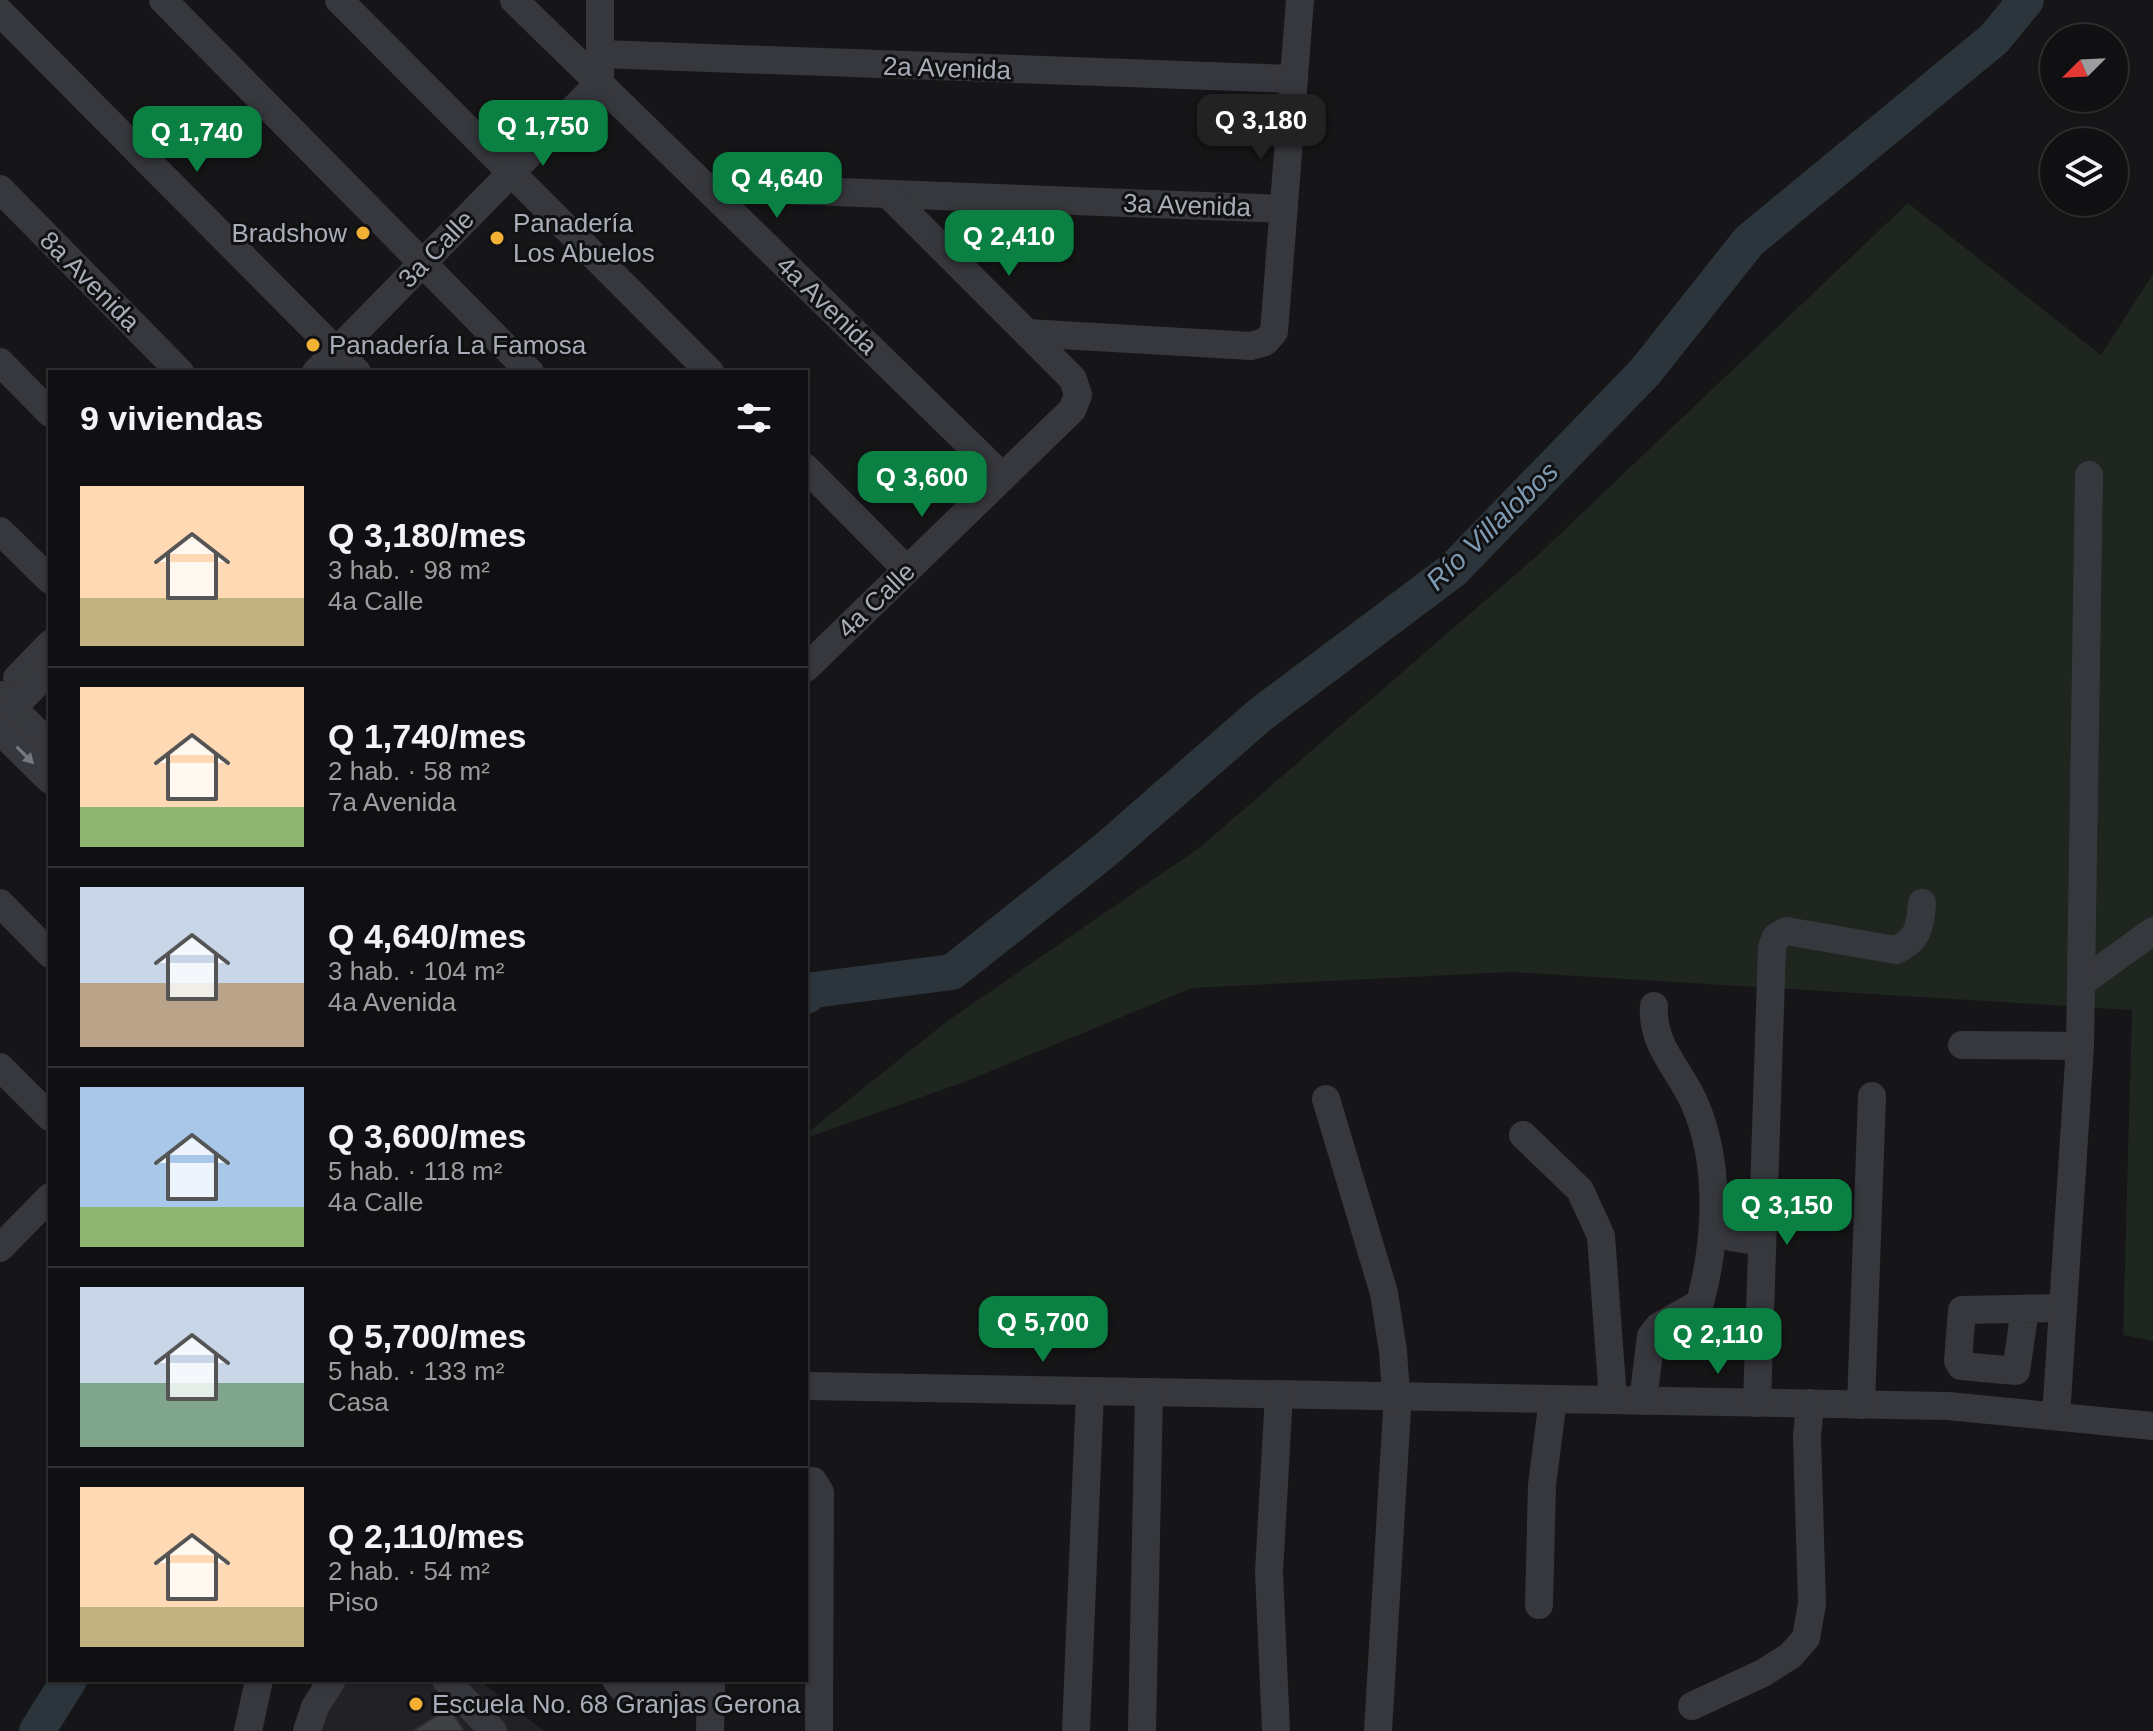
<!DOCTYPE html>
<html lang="es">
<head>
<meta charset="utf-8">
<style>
	:root { --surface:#101012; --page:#19191b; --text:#f1f3f6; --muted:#9c9d9f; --line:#303032; --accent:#0b8043 }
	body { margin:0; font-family:Helvetica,sans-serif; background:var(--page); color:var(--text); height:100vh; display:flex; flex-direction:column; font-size:30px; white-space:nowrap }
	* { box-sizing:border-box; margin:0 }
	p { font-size:26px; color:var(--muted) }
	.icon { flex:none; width:44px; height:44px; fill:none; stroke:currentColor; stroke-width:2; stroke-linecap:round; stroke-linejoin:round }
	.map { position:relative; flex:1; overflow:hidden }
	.panel { position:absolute; left:48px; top:370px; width:760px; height:1312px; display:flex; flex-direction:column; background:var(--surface); border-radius:0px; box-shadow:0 2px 6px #0004,0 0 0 2px var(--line) }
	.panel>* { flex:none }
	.needle { width:52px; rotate:246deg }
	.controls { position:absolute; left:2040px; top:24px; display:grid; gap:16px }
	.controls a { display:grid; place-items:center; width:88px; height:88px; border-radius:50%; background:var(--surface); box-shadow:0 2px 6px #0004,0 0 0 2px var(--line); font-size:40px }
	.price { position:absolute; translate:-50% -68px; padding:0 18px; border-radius:16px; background:var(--accent); color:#fff; font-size:26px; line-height:52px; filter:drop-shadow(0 2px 4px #0008) }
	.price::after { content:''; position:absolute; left:50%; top:48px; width:24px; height:18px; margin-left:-12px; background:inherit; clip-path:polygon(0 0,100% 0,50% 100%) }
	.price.on { background:#222; color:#fff }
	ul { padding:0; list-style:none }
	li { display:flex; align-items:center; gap:24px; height:200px; padding:0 32px }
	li+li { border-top:2px solid var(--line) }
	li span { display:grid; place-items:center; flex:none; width:224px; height:160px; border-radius:0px; color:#555 }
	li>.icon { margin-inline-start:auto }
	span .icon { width:96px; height:96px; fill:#fffc; stroke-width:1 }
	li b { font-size:34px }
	h2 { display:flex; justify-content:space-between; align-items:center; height:96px; padding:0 32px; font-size:34px }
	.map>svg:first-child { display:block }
	.built { fill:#222225 }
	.green { fill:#1e261f }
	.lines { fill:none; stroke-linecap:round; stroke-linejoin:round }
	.river { stroke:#2c353c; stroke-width:36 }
	.building { fill:#404145; stroke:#303034; stroke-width:2 }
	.minor { stroke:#37383d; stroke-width:28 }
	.oneway { fill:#757881 }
	.poi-dot { fill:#f2b134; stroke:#111113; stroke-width:3 }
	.labels { text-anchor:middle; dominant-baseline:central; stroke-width:6; stroke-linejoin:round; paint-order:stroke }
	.street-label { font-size:26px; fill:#a8adb8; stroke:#111113 }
	.poi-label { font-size:26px; fill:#a8adb8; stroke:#111113; text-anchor:start }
	.water-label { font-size:28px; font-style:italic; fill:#7f9bb3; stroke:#111113 }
</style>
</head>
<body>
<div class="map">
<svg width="2153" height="1731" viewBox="0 0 2153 1731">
	<rect width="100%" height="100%" fill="#161618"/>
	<!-- built -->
	<polygon class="built" points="332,1680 479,1680 544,1731 313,1731"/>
	<!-- green -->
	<polygon class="green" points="1908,203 2101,355 2153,274 2153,1341 2123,1335 2132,1010 1510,972 1192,988 964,1082 806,1138 806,1134 946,1022 1199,848 1538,555"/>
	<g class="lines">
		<!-- river -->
		<g class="river">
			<polyline points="806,996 814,990 952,972 1103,852 1261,714 1453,570 1645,372 1749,241 1994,39 2026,0"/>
			<polyline points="37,1731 69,1680"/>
		</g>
	</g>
	<!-- building -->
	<polygon class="building" points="449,1708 464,1731 413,1731"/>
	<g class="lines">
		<!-- minor -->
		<g class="minor">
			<polyline points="163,0 530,372"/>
			<polyline points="339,0 710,372"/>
			<polyline points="514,0 1003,477"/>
			<polyline points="0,12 357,372"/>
			<polyline points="600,54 1294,79"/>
			<polyline points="706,187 1284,209"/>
			<polyline points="0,189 180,372"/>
			<polyline points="1027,333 1251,346 1265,342 1274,332 1300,0"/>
			<polyline points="0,362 50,413"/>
			<polyline points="316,372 600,82 600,0"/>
			<polyline points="806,468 907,570"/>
			<polyline points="0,531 50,580"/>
			<polyline points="806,668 1072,410 1078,395 1073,379 888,194"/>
			<polyline points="17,678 50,644"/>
			<polyline points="0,695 50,745"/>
			<polyline points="0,721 50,670"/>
			<polyline points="0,731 50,780"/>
			<polyline points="0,903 50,954"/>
			<polyline points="2081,983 2153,931"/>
			<polyline points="1962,1045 2080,1046"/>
			<polyline points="0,1067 50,1117"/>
			<polyline points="1326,1099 1384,1293 1393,1351 1397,1409 1378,1731"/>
			<polyline points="1523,1135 1580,1190 1601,1236 1613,1400"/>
			<polyline points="1713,1234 1761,1242"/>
			<polyline points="0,1248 50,1197"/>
			<polyline points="2025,1309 2016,1371 1961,1366 1958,1361 1962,1310 2061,1308"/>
			<polyline points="806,1386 1948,1406 2153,1426"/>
			<path d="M1643 1401 1651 1336 1658 1327 1700 1303C1717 1239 1721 1163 1694 1102 1679 1069 1651 1044 1654 1006"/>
			<path d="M1757 1403 1772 947 1776 937 1786 931 1896 950C1919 940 1920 926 1922 903"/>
			<polyline points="1861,1405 1872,1096"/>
			<polyline points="2056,1416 2080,1046 2089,475"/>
			<polyline points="806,1481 813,1481 820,1492 819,1731"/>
			<polyline points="1539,1605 1542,1485 1553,1399"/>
			<polyline points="446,1680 493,1731"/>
			<polyline points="616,1680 623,1689 711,1687"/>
			<polyline points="1692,1706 1763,1673 1790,1656 1806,1638 1812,1604 1807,1437 1810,1403"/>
			<polyline points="248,1731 259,1680"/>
			<polyline points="307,1731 315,1707 332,1680"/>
			<polyline points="710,1731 711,1680"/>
			<polyline points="1076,1731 1090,1391"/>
			<polyline points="1142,1731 1149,1392"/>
			<polyline points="1276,1731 1269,1572 1279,1394"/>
		</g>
	</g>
	<!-- one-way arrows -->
	<defs><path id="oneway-solid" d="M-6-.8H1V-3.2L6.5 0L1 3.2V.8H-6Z" transform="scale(2)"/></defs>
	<use class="oneway" href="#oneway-solid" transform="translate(25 755) rotate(45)"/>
	<!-- markers -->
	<g class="poi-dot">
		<circle cx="363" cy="233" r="8"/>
		<circle cx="497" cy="238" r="8"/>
		<circle cx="313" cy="345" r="8"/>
		<circle cx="416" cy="1704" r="8"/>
	</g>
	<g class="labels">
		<!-- street labels -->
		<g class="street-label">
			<text transform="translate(947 68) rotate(2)">2a Avenida</text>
			<text transform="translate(1187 205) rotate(2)">3a Avenida</text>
			<text transform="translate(436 249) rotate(-46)">3a Calle</text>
			<text transform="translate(90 281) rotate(45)">8a Avenida</text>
			<text transform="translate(827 305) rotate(44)">4a Avenida</text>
			<text transform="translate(876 600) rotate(-44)">4a Calle</text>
		</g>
		<!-- poi labels -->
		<g class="poi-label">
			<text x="513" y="223">Panadería<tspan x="513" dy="30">Los Abuelos</tspan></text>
			<text x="347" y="233" text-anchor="end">Bradshow</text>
			<text x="329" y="345">Panadería La Famosa</text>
			<text x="432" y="1704">Escuela No. 68 Granjas Gerona</text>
		</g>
		<!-- water labels -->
		<g class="water-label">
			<text transform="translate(1492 526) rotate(-44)">Río Villalobos</text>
		</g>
	</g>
</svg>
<div class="controls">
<a><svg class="needle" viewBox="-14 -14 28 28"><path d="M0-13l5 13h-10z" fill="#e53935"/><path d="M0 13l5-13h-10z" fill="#9c9d9f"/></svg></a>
<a><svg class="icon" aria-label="layers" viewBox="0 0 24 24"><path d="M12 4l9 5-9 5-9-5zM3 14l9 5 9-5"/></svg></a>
</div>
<b class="price on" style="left:1261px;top:162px">Q 3,180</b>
<b class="price" style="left:543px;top:168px">Q 1,750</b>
<b class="price" style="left:197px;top:174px">Q 1,740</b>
<b class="price" style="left:777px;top:220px">Q 4,640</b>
<b class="price" style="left:1009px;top:278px">Q 2,410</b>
<b class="price" style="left:922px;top:519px">Q 3,600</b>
<b class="price" style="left:1787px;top:1247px">Q 3,150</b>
<b class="price" style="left:1043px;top:1364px">Q 5,700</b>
<b class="price" style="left:1718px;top:1376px">Q 2,110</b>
<section class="panel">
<h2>9 viviendas<svg class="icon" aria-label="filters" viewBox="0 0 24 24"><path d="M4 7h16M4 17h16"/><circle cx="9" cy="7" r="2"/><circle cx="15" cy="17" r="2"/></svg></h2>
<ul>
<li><span style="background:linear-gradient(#ffd9b3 70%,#c2b280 0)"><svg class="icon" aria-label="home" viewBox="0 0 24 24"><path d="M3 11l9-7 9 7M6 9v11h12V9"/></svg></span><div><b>Q 3,180/mes</b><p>3 hab. · 98 m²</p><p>4a Calle</p></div></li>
<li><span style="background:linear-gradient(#ffd9b3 75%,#8fb573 0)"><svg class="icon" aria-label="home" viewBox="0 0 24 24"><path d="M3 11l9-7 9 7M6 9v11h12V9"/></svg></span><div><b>Q 1,740/mes</b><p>2 hab. · 58 m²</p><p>7a Avenida</p></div></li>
<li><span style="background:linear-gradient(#c9d6e8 60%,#b9a48a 0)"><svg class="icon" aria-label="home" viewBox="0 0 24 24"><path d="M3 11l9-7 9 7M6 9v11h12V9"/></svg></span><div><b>Q 4,640/mes</b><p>3 hab. · 104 m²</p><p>4a Avenida</p></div></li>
<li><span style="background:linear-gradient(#a9c7e8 75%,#8fb573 0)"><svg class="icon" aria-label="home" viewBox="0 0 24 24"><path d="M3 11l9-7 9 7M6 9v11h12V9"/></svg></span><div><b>Q 3,600/mes</b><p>5 hab. · 118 m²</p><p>4a Calle</p></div></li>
<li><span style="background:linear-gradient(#c9d6e8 60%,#7fa58c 0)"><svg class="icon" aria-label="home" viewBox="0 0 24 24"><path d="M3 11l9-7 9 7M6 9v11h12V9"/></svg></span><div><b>Q 5,700/mes</b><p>5 hab. · 133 m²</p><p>Casa</p></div></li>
<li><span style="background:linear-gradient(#ffd9b3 75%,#c2b280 0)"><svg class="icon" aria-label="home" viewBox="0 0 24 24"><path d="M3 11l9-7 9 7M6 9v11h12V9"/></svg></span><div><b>Q 2,110/mes</b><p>2 hab. · 54 m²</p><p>Piso</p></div></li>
</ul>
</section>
</div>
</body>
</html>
